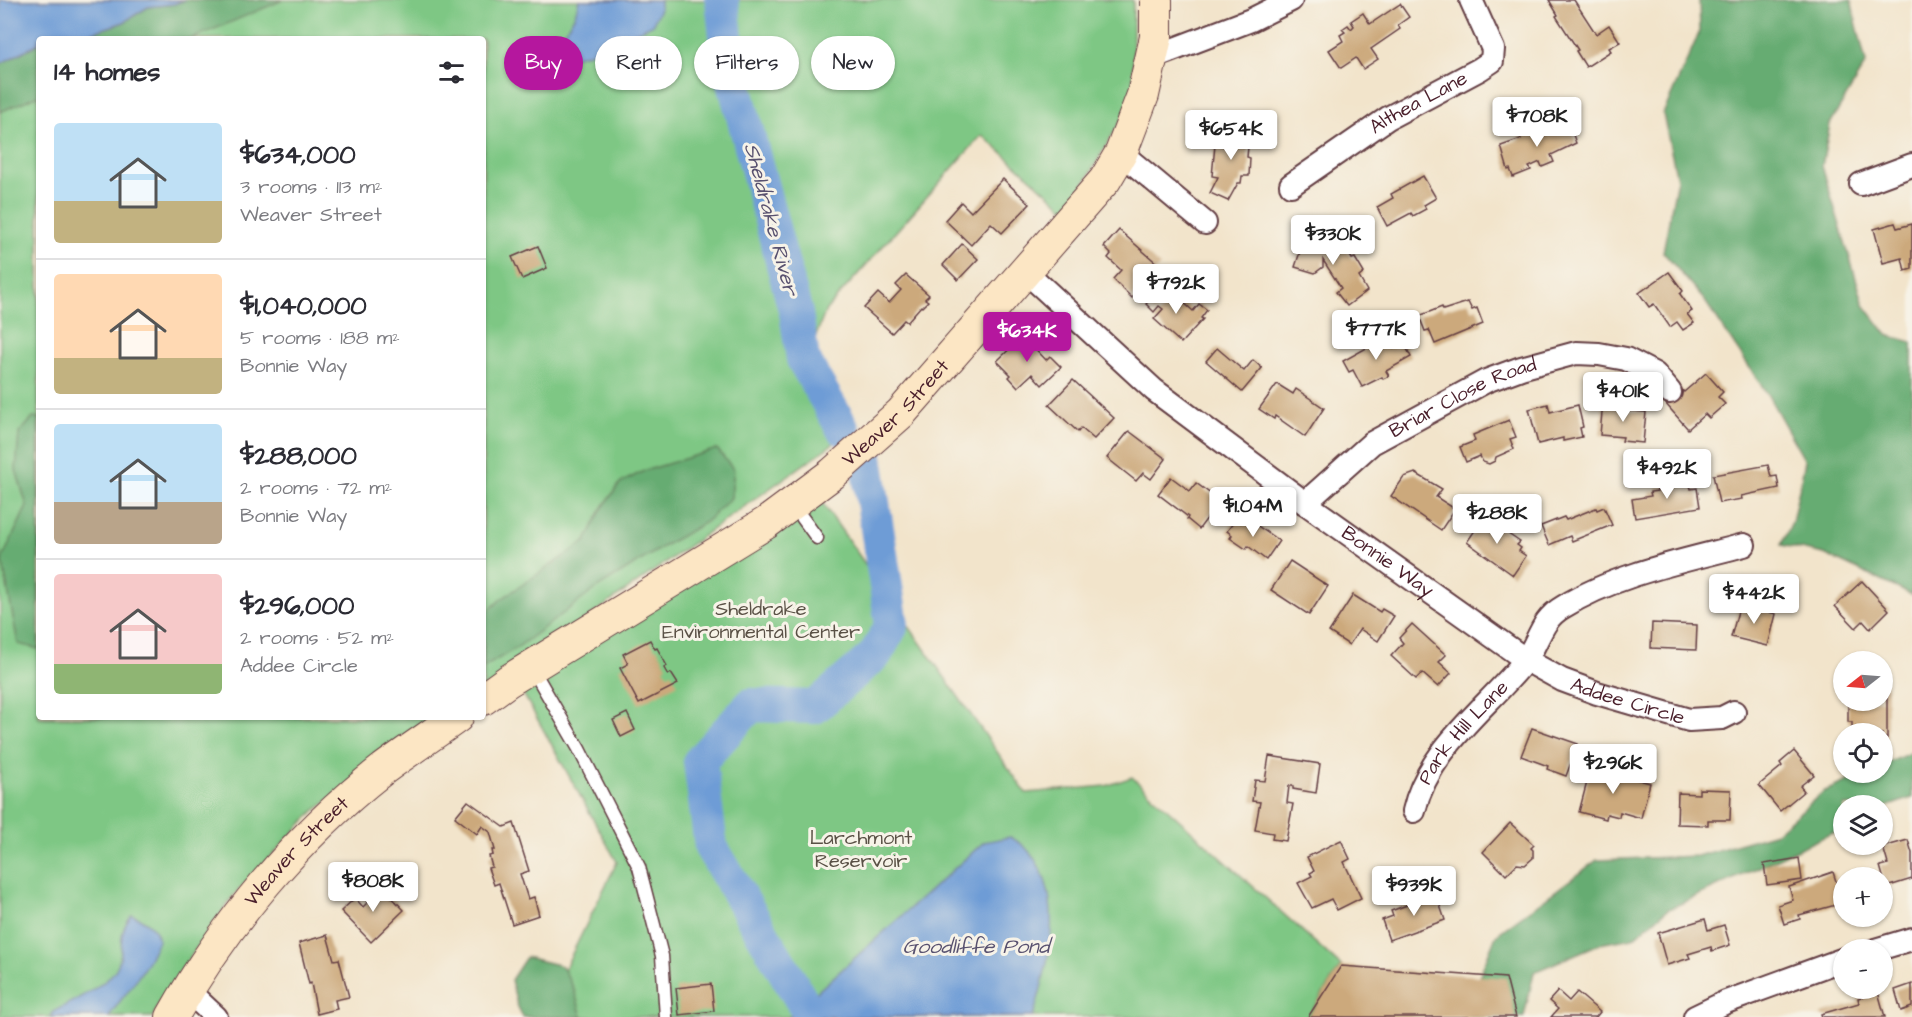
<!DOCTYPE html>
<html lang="en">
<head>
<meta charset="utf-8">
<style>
	:root { --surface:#fff; --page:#f7f7f7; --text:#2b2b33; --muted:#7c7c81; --line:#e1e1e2; --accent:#b5179e }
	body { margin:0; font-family:"Architects Daughter",sans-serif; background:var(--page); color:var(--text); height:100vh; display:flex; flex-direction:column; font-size:22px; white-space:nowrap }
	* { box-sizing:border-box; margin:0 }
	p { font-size:20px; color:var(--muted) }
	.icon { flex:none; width:33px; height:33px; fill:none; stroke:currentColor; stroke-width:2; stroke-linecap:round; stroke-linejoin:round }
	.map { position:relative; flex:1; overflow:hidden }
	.drawer { position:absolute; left:36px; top:36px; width:450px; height:684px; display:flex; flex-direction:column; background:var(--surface); border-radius:6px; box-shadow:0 2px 4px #0004 }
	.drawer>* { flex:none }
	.banner { position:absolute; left:504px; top:36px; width:570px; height:54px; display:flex; gap:12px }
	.needle { width:39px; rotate:253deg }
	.controls { position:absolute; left:1833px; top:651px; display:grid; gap:12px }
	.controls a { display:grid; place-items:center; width:60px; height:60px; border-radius:50%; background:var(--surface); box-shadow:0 2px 4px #0004; font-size:30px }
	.price { position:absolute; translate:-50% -51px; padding:0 14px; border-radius:6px; background:#fff; color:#222; font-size:20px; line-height:39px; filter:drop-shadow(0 2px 3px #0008) }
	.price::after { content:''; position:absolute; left:50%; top:36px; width:18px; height:14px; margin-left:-9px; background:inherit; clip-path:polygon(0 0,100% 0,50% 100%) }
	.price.on { background:var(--accent); color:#fff }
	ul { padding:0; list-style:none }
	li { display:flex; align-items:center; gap:18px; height:150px; padding:0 18px }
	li+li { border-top:2px solid var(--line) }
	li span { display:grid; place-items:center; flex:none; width:168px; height:120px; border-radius:6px; color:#555 }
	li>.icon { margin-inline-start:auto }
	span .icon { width:72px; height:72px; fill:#fffc; stroke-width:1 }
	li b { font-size:26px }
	h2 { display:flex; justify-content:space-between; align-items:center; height:72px; padding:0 18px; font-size:26px }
	.chip { padding:0 21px; border-radius:27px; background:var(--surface); box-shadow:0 2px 4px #0004; font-size:21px; line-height:54px }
	.chip.on { background:var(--accent); color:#fff }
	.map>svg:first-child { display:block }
	.green { fill:#7ec784; stroke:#647358; stroke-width:1.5 }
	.forest { fill:#66ac72; stroke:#58664e; stroke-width:1.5 }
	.water { fill:#6e9cd6; stroke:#5c5e80; stroke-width:1.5 }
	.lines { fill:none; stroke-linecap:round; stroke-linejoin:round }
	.river { stroke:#6e9cd6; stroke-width:34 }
	.building { fill:#cca97c }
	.lane-casing { stroke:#633d43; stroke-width:15 }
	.street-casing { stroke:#633d43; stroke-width:26 }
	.secondary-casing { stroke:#633d43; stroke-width:34 }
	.lane { stroke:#fff; stroke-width:12 }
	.street { stroke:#fff; stroke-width:22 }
	.secondary { stroke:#fce6c4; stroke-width:32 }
	.labels { text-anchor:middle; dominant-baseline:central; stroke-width:6; stroke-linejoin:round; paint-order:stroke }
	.street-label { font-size:20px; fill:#4a1f2b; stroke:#f7f3e8 }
	.park-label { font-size:20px; fill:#5a5146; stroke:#f7f3e8 }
	.water-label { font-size:21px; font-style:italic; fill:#58516f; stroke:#f7f3e8 }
</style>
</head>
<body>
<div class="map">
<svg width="1912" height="1017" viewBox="0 0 1912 1017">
	<rect width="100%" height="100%" fill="#f7f3e8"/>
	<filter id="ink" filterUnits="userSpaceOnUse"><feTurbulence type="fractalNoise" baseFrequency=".0167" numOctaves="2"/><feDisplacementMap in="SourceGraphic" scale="12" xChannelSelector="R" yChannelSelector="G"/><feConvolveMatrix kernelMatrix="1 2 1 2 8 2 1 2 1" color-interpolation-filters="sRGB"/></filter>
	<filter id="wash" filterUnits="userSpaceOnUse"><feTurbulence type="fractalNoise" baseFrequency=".008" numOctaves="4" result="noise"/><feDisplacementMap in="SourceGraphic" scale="24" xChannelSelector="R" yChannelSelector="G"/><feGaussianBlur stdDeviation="1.35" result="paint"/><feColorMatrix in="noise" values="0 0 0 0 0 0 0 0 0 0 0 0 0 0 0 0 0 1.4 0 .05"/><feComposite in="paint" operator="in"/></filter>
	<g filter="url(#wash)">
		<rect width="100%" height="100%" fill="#f2e4cb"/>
		<!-- green -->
		<g class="green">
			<polygon points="0,0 1133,0 1133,100 1068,211 982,135 826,310 811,349 858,426 483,692 483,39 39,39 39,717 447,717 314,811 233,896 160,1000 153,1017 0,1017"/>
			<polygon points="816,494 1026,793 1106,786 1132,777 1341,966 1308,1017 541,1017 617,862 520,688"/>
		</g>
		<!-- forest -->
		<g class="forest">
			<polygon points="185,0 283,0 191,39 73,39 124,22 148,7 174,4"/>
			<polygon points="1699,0 1851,0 1866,63 1830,124 1822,166 1864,305 1887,335 1912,342 1912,595 1824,554 1781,545 1792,522 1805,461 1766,392 1705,301 1663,252 1677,179 1663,114 1700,31"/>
			<polygon points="39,43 39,95 0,112 0,64"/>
			<polygon points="33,418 39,418 39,649 18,644 2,559 27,506 16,470 19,433"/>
			<polygon points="717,449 734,470 731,498 706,522 669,543 600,586 518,647 483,668 483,616 500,600 586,541 601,510 620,483 644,471"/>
			<polygon points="1912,752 1912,798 1883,808 1882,806 1844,806 1843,828 1667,910 1633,938 1599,944 1534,972 1524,1017 1463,1017 1496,935 1597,860 1697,856 1776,833 1823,792 1866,773 1882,772 1883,765"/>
			<polygon points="526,957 562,966 574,989 582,1017 523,1017 517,1005 511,980"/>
		</g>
		<!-- water -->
		<g class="water">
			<polygon points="0,0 185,0 174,4 148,7 124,22 73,39 61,39 64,33 49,39 39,39 39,43 0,64"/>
			<polygon points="579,0 660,0 660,9 652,25 590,53 573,57 567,50 566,29 575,15"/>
			<path d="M1010 837C1015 840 1021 843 1025 847 1068 892 1049 964 1033 1017H789L984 842Z"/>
			<path d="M132 915C141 918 159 928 158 940 157 944 154 949 152 953 141 978 123 995 109 1017H51L53 1012C70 1002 111 984 118 965 125 947 116 934 132 915Z"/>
		</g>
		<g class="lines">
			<!-- river -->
			<g class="river">
				<polyline points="722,0 729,64 796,313 803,359 843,429"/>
				<polyline points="805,1006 711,847 700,761 751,705 815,707 875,655 892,625 866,457"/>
			</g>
		</g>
		<g id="blocks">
			<!-- building -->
			<g class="building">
				<polygon points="1549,0 1574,0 1596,34 1609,25 1620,42 1609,48 1611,51 1586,67 1576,51 1578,50 1556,16 1558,15"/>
				<polygon points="1400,4 1409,17 1398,25 1400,29 1371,49 1378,59 1363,69 1356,58 1341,68 1329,50 1343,41 1340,35 1345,32 1342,29 1348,25 1351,29 1354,26 1351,21 1363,13 1370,24"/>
				<polygon points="1229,119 1247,120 1244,147 1248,147 1247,157 1250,158 1249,176 1242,176 1241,183 1238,183 1228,201 1210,193 1218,177 1212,176 1215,145 1226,146"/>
				<polygon points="1568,121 1576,143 1551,155 1554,162 1542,167 1540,162 1529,167 1531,170 1513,177 1510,169 1508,170 1501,146 1521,139 1520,135 1530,131 1531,136"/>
				<polygon points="1423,176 1436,198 1424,205 1426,209 1413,216 1411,213 1387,226 1377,207 1393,198 1391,194"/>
				<polygon points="1003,179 1030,204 1002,233 991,223 971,245 945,220 961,202 971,212"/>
				<polygon points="1895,223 1897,228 1912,224 1912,269 1905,271 1902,258 1883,263 1874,229"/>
				<polygon points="1119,230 1160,266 1132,298 1113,279 1121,270 1108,258 1111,254 1104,247"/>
				<polygon points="1337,235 1352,259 1355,258 1364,273 1359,277 1367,291 1347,306 1336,292 1341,288 1323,260 1323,267 1315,273 1295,267 1305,237 1330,241"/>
				<polygon points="962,244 978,259 958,280 943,265"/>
				<polygon points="538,246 547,268 522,279 512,257"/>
				<polygon points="1669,272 1683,291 1680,294 1692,311 1687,314 1694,323 1683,330 1677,322 1670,327 1654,304 1649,307 1639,293"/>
				<polygon points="906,275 929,295 925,299 928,301 922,307 921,306 907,322 904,320 892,333 864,308 878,293 889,303 901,290 896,285"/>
				<polygon points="1158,290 1165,297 1170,290 1193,311 1199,304 1207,310 1201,318 1203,319 1181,343 1154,319 1163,309 1159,306 1154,312 1146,304"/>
				<polygon points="1468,302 1472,310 1477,308 1483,324 1435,344 1429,330 1425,331 1419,316 1442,307 1443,310"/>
				<polygon points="1023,336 1046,360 1050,356 1061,367 1042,385 1032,374 1018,387 1009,377 1011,375 997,361"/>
				<polygon points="1388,336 1394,348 1404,343 1411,357 1386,371 1389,376 1383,379 1382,377 1362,387 1353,370 1349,372 1343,361"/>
				<polygon points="1217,348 1244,371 1253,360 1262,368 1242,392 1206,361"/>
				<polygon points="1706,373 1723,392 1718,397 1725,404 1709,418 1705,414 1688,429 1665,403 1681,389 1684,392"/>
				<polygon points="1073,380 1114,418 1094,439 1081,428 1078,432 1049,405"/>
				<polygon points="1277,384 1293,394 1296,389 1324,408 1305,437 1275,416 1274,419 1259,409"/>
				<polygon points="1603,401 1622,403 1621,410 1646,412 1643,443 1622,441 1623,437 1600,435"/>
				<polygon points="1548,404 1550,412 1578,405 1583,427 1580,428 1582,437 1563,441 1563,438 1538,444 1529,409"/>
				<polygon points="1509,420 1516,437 1510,439 1514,449 1496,457 1495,461 1489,464 1483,462 1480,456 1466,462 1460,447 1475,441 1473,435"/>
				<polygon points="1129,431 1166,459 1151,479 1143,473 1136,481 1107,458"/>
				<polygon points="1768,465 1771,477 1777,476 1779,488 1741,496 1742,499 1719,503 1713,475"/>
				<polygon points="1415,473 1442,489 1436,497 1455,509 1441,530 1391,496 1404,477"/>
				<polygon points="1171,477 1190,491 1196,483 1220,501 1199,529 1187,519 1188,517 1158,494"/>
				<polygon points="1689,481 1691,489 1697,488 1700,507 1635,518 1632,499 1651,496 1650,492 1657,491 1657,486"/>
				<polygon points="1604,507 1612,525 1572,541 1570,536 1549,545 1541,526 1564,517 1566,520 1596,508 1597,510"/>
				<polygon points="1486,514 1500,524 1498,527 1520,542 1517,545 1521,548 1519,551 1526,556 1513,575 1467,542"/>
				<polygon points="1245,517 1279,541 1266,560 1248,546 1246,549 1230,538 1232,535 1227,531 1236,519 1241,523"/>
				<polygon points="1290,561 1328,586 1309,615 1271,590"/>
				<polygon points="1862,581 1889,610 1870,629 1863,621 1856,628 1835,606"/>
				<polygon points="1353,595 1380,612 1382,609 1394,616 1378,641 1360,629 1349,645 1329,632"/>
				<polygon points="1740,604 1776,614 1768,646 1731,637"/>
				<polygon points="1652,623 1697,625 1696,650 1651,648"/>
				<polygon points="1412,624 1446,655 1439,662 1451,673 1438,687 1422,673 1416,679 1391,656 1403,643 1399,638"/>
				<polygon points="650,640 655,649 657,648 667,666 664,668 668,675 671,673 678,684 639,704 620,668 628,664 623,654"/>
				<polygon points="1882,686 1887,686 1887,738 1882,738 1882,734 1852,734 1852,722 1848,722 1848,701 1882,700"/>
				<polygon points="627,713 635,730 621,737 613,720"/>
				<polygon points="1532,728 1578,744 1566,776 1547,769 1548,766 1521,756"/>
				<polygon points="1794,751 1814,775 1800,786 1804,791 1780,811 1759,785 1782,766 1780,763"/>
				<polygon points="1269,756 1320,764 1316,793 1293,789 1293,786 1289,786 1287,803 1293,804 1286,841 1272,839 1273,833 1255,830 1260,802 1252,801 1255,780 1265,781"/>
				<polygon points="1591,767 1650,783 1641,818 1620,812 1619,817 1607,814 1606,819 1579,812"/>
				<polygon points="1699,789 1731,790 1730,820 1708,820 1708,825 1677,824 1678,793 1699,794"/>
				<polygon points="468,801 504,827 514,823 529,871 520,874 528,899 534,897 539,915 512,924 499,883 494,885 488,868 492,867 489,856 493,855 492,850 495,850 490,832 482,826 477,834 455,817"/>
				<polygon points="1510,823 1534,845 1531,848 1533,850 1533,858 1525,865 1517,864 1506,875 1483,852"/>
				<polygon points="1341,840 1350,859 1344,862 1361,898 1337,910 1331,899 1312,908 1298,883 1312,876 1310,873 1314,871 1307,857"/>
				<polygon points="1908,840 1912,853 1912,879 1886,887 1880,866 1888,864 1883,847"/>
				<polygon points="1799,858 1802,880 1767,885 1764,864"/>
				<polygon points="1833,872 1843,903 1799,915 1800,919 1784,924 1778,905 1793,900 1789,887"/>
				<polygon points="380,885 404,910 371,942 341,911 355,898 363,907 372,898 369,895"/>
				<polygon points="1436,894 1445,920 1389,940 1382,920 1393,916 1391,911 1407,905 1405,900 1415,896 1417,901"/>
				<polygon points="1705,919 1708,930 1724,925 1730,945 1712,951 1711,947 1688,954 1690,958 1667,965 1658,933"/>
				<polygon points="327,935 334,960 339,959 349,997 335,1000 337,1009 317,1014 311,983 309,984 299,943"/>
				<polygon points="1341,966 1506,978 1516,1017 1308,1017"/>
				<polygon points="711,984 714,1011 679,1015 676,988"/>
				<polygon points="1912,984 1912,1007 1901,1011 1895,990"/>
				<polygon points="1558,991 1569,1001 1577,992 1600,1012 1596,1017 1551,1017 1558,1009 1549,1001"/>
				<polygon points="1878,992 1885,1017 1822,1017 1821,1014 1859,1003 1858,998"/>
			</g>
		</g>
	</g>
	<g filter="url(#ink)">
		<use href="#blocks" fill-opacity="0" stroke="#633d43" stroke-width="1.5"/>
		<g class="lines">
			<defs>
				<g id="lane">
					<polyline points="793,505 817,538"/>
					<polyline points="532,668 579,749 639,867 662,956 666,1017"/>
				</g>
				<g id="street">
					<polyline points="1151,58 1251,20 1291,0"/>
					<polyline points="1121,153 1205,223"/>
					<polyline points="1861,184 1912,165"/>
					<path id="s1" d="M1291 185 1388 118 1480 69 1492 61 1493 49 1471 0"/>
					<path id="s2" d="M1026 272 1154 390 1305 503 1526 660 1562 680 1597 693 1689 720 1722 718 1734 712"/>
					<path id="s3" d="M1305 503 1372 443 1486 381 1521 368 1576 353 1599 354 1626 359 1655 374 1670 392"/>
					<path id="s4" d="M1414 811C1428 749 1486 709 1524 662 1539 643 1540 620 1563 607 1616 574 1684 561 1744 545"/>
					<polyline points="1875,950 1912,939"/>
					<polyline points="187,990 216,1017"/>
					<polyline points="1695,1017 1726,1002 1844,959"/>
				</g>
				<g id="secondary">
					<path id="s5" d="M483 699 508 681 766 523 832 474 901 413 1105 180 1121 153 1143 95 1156 37V0"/>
					<path id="s6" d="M172 1017C225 923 297 837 382 770 406 752 432 735 457 717"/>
				</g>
			</defs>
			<!-- lane casing -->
			<use href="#lane" class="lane-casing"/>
			<!-- street casing -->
			<use href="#street" class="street-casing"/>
			<!-- secondary casing -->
			<use href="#secondary" class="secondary-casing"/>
			<!-- lane -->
			<use href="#lane" class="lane"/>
			<!-- street -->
			<use href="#street" class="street"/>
			<!-- secondary -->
			<use href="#secondary" class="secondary"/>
		</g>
	</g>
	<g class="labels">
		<!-- street labels -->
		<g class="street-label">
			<text stroke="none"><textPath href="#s1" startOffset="152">Althea Lane</textPath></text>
			<text stroke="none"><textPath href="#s3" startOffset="192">Briar Close Road</textPath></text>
			<text stroke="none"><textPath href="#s5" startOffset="504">Weaver Street</textPath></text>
			<text stroke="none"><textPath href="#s2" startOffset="464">Bonnie Way</textPath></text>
			<text stroke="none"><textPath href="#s2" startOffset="744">Addee Circle</textPath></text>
			<text stroke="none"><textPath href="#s4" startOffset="94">Park Hill Lane</textPath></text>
			<text stroke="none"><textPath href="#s6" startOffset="208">Weaver Street</textPath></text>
		</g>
		<!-- park labels -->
		<g class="park-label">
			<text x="761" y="609">Sheldrake<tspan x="761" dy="23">Environmental Center</tspan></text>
			<text x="861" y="838">Larchmont<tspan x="861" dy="23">Reservoir</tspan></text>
		</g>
		<!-- water labels -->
		<g class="water-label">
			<text transform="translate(771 219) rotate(75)">Sheldrake River</text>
			<text x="976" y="946">Goodliffe Pond</text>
		</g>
	</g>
</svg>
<div class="controls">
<a><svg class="needle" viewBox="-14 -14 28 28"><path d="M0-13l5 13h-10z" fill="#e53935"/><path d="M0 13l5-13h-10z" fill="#7c7c81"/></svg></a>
<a><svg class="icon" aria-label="locate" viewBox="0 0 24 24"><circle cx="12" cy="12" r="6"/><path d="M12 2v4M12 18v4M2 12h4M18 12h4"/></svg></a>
<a><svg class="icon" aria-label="layers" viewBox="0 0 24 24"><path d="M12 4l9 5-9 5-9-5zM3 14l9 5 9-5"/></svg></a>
<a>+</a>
<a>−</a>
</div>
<b class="price" style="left:1537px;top:148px">$708K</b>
<b class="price" style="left:1231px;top:161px">$654K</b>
<b class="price" style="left:1333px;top:266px">$330K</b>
<b class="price" style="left:1176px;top:315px">$792K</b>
<b class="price" style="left:1376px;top:361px">$777K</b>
<b class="price on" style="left:1027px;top:363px">$634K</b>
<b class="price" style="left:1623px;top:423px">$401K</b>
<b class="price" style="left:1667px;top:500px">$492K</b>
<b class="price" style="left:1253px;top:538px">$1.04M</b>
<b class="price" style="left:1497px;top:545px">$288K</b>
<b class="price" style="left:1754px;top:625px">$442K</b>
<b class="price" style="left:1613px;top:795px">$296K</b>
<b class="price" style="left:373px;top:913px">$808K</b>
<b class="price" style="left:1414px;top:917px">$939K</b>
<div class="banner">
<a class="chip on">Buy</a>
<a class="chip">Rent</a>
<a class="chip">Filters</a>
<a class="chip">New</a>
</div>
<section class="drawer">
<h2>14 homes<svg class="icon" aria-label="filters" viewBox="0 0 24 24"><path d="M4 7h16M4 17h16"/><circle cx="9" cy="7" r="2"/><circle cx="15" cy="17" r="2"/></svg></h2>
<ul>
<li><span style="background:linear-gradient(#bfe0f5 65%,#c2b280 0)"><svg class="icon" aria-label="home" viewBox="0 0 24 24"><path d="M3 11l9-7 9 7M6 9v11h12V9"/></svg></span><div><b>$634,000</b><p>3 rooms · 113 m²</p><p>Weaver Street</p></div></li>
<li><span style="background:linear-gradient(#ffd9b3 70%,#c2b280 0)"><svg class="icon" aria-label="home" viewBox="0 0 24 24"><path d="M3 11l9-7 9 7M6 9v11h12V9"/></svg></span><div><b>$1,040,000</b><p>5 rooms · 188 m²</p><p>Bonnie Way</p></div></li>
<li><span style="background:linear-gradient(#bfe0f5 65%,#b9a48a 0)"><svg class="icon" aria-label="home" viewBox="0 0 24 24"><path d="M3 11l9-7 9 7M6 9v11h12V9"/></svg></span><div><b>$288,000</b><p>2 rooms · 72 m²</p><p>Bonnie Way</p></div></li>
<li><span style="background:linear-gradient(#f6c9c9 75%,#8fb573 0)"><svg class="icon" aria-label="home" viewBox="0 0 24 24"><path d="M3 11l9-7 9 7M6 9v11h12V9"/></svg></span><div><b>$296,000</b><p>2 rooms · 52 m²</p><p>Addee Circle</p></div></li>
</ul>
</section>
</div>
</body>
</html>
